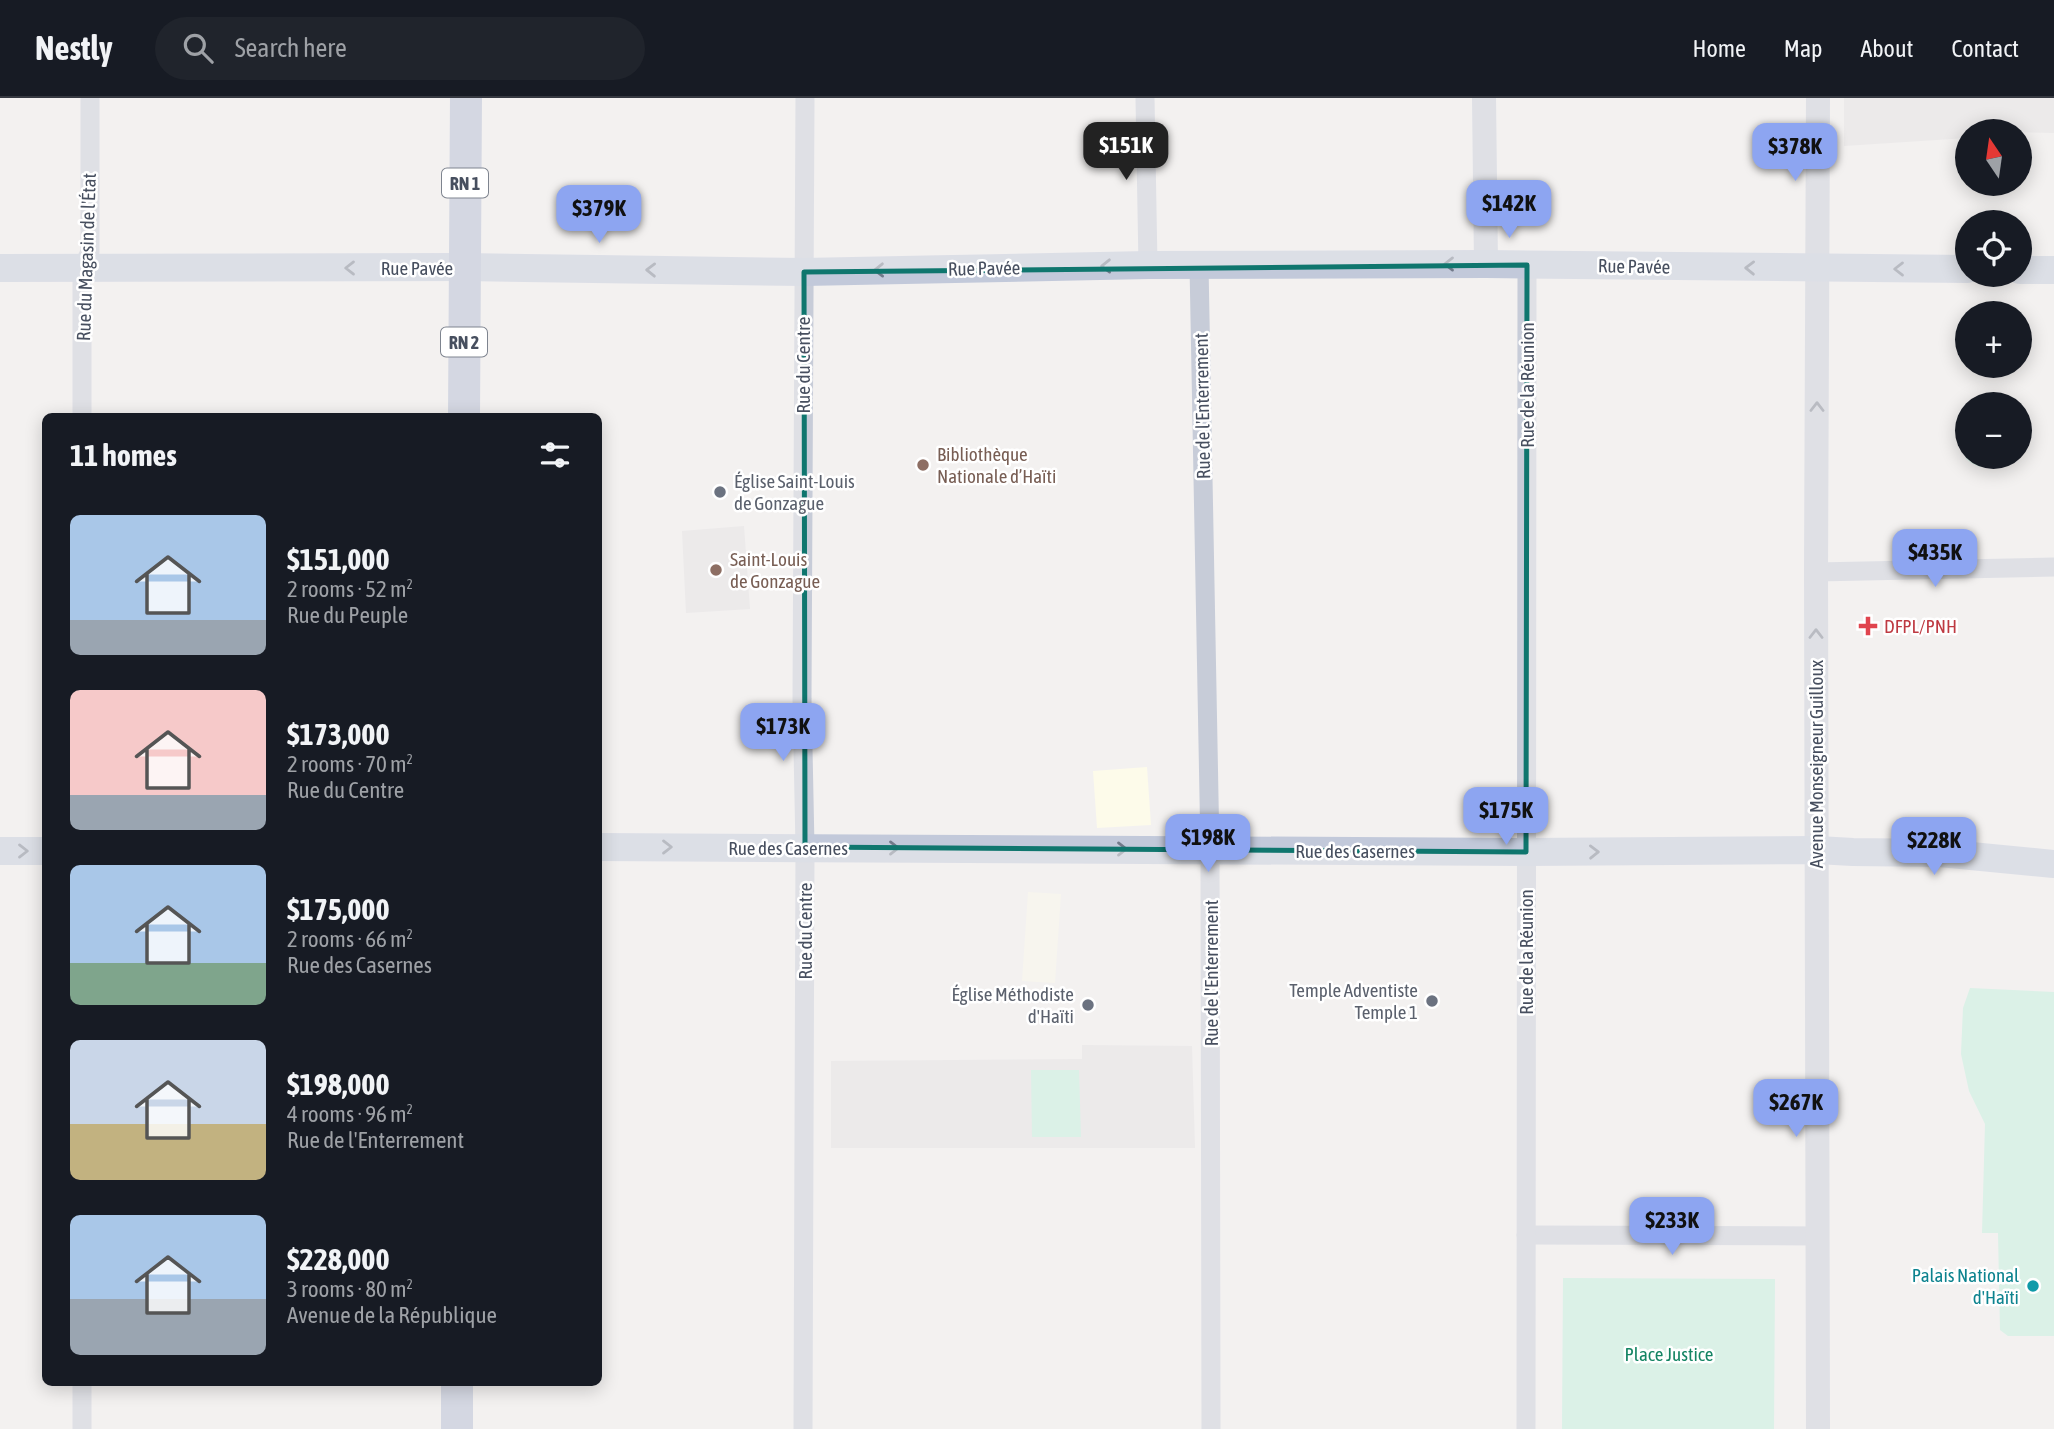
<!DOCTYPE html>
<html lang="en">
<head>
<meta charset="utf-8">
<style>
	:root { --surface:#171b24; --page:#20242c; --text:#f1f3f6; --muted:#9ea1a6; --line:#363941; --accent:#8da5f1 }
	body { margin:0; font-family:"Asap Condensed",sans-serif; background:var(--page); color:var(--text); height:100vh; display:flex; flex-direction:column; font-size:26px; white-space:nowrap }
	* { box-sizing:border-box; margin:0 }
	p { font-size:23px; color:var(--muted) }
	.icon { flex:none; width:38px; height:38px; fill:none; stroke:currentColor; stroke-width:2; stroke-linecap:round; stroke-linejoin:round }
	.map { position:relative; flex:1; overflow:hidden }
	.sheet { position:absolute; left:42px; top:315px; width:560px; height:973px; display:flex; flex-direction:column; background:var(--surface); border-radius:10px; box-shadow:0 4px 18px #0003 }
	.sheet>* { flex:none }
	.needle { width:46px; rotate:347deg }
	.fabs { position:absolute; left:1955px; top:21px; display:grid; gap:14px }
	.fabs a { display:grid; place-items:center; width:77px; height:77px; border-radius:50%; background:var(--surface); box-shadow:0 4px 18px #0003; font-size:35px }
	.price { position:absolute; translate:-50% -60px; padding:0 16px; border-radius:14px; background:var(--accent); color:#111; font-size:23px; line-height:46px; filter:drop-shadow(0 2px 4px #0008) }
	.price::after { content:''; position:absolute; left:50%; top:42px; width:21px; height:16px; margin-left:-10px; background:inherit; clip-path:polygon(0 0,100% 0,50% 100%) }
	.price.on { background:#222; color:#fff }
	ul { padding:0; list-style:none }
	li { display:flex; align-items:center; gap:21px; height:175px; padding:0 28px }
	li span { display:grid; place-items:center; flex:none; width:196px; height:140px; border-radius:10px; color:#555 }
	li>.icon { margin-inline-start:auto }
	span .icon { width:84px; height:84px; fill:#fffc; stroke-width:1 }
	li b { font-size:30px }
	h2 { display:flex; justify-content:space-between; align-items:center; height:84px; padding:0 28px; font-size:30px }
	header { display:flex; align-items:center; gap:42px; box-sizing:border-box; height:98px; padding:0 35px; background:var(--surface); border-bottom:2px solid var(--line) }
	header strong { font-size:33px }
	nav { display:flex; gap:38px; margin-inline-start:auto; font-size:24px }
	.search { width:490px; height:63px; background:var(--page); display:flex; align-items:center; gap:18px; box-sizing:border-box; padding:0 24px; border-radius:38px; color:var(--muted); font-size:26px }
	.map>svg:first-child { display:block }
	.commercial { fill:#fdfbea }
	.education { fill:#e4e2e2 }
	.green { fill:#bef1dc }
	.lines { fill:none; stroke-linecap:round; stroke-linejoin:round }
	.minor { stroke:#c7ccd8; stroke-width:19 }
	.tertiary { stroke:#c7ccd8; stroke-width:24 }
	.secondary { stroke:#c2c9da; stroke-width:28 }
	.primary { stroke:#afb9d0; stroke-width:32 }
	.oneway { stroke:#727a8a }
	.oneway2 { stroke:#747b89 }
	.marked { fill:none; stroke:#0f766e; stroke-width:5; stroke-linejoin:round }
	.education-dot { fill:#8d6e63; stroke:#fff; stroke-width:2.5 }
	.worship-dot { fill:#6b7280; stroke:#fff; stroke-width:2.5 }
	.health-dot { fill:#e0444e; stroke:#fff; stroke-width:2.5 }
	.culture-dot { fill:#0f9aa8; stroke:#fff; stroke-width:2.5 }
	.labels { text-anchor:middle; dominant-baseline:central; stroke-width:5; stroke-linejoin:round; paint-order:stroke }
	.shield { fill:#fff; stroke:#7e848f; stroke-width:2 }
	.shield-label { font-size:18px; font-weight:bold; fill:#474f5f }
	.street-label { font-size:19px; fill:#474f5f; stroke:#fff }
	.education-label { font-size:19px; fill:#785e54; stroke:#fff; text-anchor:start }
	.worship-label { font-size:19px; fill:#5b616d; stroke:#fff; text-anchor:end }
	.health-label { font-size:19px; fill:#be3a42; stroke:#fff; text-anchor:start }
	.culture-label { font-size:19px; fill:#0d838f; stroke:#fff; text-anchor:end }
	.park-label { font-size:19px; fill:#148463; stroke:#fff }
</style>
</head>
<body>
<header>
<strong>Nestly</strong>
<div class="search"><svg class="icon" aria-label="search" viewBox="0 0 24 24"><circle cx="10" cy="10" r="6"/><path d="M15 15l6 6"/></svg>Search here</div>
<nav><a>Home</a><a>Map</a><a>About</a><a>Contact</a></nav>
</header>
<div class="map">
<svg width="2054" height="1331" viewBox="0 0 2054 1331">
	<rect width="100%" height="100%" fill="#f3f1f0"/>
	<!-- commercial -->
	<g class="commercial">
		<polygon points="1147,669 1151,727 1097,730 1093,673"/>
		<polygon points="1028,794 1061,796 1055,885 1022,883"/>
	</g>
	<!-- education -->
	<g class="education">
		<polygon points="1844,0 2054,0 2054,35 1967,33 1967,40 1844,48"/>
		<polygon points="744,428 750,511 686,515 682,433"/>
		<polygon points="1082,947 1192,948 1195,1050 831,1050 831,963 1082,961"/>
	</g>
	<!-- green -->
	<g class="green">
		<path d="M1967 338V359H2003L2002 363C1987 371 1980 372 1966 361L1964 347Z"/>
		<polygon points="1970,890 2054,894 2054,1238 2008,1238 2000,1232 1998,1135 1982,1135 1985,1026 1969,993 1961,956 1963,910"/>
		<polygon points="1031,972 1079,972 1081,1039 1032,1039"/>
		<polygon points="1563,1180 1775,1181 1774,1331 1562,1331"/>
	</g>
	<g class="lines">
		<!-- minor -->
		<g class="minor">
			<polyline points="1145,0 1148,167"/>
			<polyline points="1199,167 1210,752 1211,1331"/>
			<polyline points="82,318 82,170 90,154 90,0"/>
			<polyline points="1816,474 2054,469"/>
			<polyline points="1526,1137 1818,1138"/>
			<polyline points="82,1284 82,1331"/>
			<polyline points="803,1331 805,749 802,601 805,0"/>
			<polyline points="1526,1331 1527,167"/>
		</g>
		<!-- tertiary -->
		<g class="tertiary">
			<polyline points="1484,0 1486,166"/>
			<polyline points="1818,0 1816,474 1818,1331"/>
		</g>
		<!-- secondary -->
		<g class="secondary">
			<polyline points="0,170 464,169 804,174 1148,167 1486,166 1967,171"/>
			<polyline points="2020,172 2054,172"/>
			<polyline points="598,749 1526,754 1817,752 1853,754 1940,755 2054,766"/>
			<polyline points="0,753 46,753"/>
		</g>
		<!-- primary -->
		<g class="primary">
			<polyline points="464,318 466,0"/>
			<polyline points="457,1331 457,1284"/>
		</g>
	</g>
	<!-- one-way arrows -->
	<defs><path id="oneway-chevron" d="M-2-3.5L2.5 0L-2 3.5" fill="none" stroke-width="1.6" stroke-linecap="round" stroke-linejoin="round" transform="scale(1.75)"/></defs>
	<g class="oneway">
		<use href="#oneway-chevron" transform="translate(1449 166) rotate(180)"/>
		<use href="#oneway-chevron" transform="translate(1106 168) rotate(179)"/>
		<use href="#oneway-chevron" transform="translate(350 170) rotate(180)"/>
		<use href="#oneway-chevron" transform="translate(1750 170) rotate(-179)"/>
		<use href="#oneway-chevron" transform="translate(1899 171) rotate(-180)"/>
		<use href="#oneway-chevron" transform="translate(651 172) rotate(-179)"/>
		<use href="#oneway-chevron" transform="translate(879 172) rotate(179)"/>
		<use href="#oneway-chevron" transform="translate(667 749)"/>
		<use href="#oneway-chevron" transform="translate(894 750)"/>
		<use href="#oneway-chevron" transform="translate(1122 751)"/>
		<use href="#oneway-chevron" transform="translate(23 753)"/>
		<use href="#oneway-chevron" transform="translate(1594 754) rotate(-1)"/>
	</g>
	<g class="oneway2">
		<use href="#oneway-chevron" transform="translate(1817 309) rotate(-90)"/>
		<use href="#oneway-chevron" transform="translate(1816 536) rotate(-90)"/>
	</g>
	<!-- marked area -->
	<path d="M0 0H2054V1331H0ZM1527 167 1526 754 805 749 804 174Z" fill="#f3f1f0" fill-opacity=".55" fill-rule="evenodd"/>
	<path class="marked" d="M1527 167 1526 754 805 749 804 174Z"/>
	<!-- markers -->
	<g class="education-dot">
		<circle cx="923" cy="367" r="7"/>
		<circle cx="716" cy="472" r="7"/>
	</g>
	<g class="worship-dot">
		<circle cx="720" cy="394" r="7"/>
		<circle cx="1432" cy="903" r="7"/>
		<circle cx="1088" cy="907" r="7"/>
	</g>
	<path class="health-dot" d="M1864.5 517.5h7v7h7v7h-7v7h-7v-7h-7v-7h7z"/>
	<circle class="culture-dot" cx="2033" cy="1188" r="7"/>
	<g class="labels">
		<!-- shield labels -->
		<g class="shield">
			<rect x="442" y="70.5" width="46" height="29" rx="5"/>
			<rect x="441" y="229.5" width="46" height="29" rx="5"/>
		</g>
		<g class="shield-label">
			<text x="465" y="85">RN 1</text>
			<text x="464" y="244">RN 2</text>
		</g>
		<!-- street labels -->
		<g class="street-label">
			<text transform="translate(86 159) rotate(-88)">Rue du Magasin de l'État</text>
			<text transform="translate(1634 168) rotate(1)">Rue Pavée</text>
			<text x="417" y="170">Rue Pavée</text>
			<text transform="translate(984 170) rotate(-1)">Rue Pavée</text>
			<text transform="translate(803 267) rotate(-90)">Rue du Centre</text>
			<text transform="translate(1527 287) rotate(-90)">Rue de la Réunion</text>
			<text transform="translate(1202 308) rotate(-91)">Rue de l'Enterrement</text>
			<text transform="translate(1816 666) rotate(-90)">Avenue Monseigneur Guilloux</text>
			<text x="788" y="750">Rue des Casernes</text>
			<text x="1355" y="753">Rue des Casernes</text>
			<text transform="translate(805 833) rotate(-90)">Rue du Centre</text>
			<text transform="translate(1526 854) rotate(-90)">Rue de la Réunion</text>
			<text transform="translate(1211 875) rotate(-90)">Rue de l'Enterrement</text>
		</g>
		<!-- education labels -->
		<g class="education-label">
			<text x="937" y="356">Bibliothèque<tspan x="937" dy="22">Nationale d’Haïti</tspan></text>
			<text x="730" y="461">Saint-Louis<tspan x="730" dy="22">de Gonzague</tspan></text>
		</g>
		<!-- worship labels -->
		<g class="worship-label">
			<text x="734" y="383" text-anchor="start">Église Saint-Louis<tspan x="734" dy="22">de Gonzague</tspan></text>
			<text x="1418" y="892">Temple Adventiste<tspan x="1418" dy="22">Temple 1</tspan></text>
			<text x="1074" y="896">Église Méthodiste<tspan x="1074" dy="22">d'Haïti</tspan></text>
		</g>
		<!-- health labels -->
		<g class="health-label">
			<text x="1884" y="528">DFPL/PNH</text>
		</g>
		<!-- culture labels -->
		<g class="culture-label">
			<text x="2019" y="1177">Palais National<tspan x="2019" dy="22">d'Haïti</tspan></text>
		</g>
		<!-- park labels -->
		<g class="park-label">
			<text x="1669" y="1256">Place Justice</text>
		</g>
	</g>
</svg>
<div class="fabs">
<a><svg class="needle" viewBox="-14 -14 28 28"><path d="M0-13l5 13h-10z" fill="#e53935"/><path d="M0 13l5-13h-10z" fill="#9ea1a6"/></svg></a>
<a><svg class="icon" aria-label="locate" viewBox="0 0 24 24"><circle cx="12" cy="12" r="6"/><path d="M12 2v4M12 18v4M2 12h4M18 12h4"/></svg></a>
<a>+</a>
<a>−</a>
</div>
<b class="price on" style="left:1126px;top:84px">$151K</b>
<b class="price" style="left:1795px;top:85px">$378K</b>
<b class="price" style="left:1509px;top:142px">$142K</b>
<b class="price" style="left:599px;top:147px">$379K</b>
<b class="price" style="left:1935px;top:491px">$435K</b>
<b class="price" style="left:783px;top:665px">$173K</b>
<b class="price" style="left:1506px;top:749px">$175K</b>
<b class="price" style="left:1208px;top:776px">$198K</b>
<b class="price" style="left:1934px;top:779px">$228K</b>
<b class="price" style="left:1796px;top:1041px">$267K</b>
<b class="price" style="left:1672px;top:1159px">$233K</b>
<section class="sheet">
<h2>11 homes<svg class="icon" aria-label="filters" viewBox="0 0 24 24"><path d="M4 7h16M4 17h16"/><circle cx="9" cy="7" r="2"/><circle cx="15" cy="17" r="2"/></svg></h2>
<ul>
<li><span style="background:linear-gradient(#a9c7e8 75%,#9aa5b1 0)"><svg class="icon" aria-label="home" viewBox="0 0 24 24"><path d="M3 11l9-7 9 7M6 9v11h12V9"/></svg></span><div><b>$151,000</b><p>2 rooms · 52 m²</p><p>Rue du Peuple</p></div></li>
<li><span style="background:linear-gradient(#f6c9c9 75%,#9aa5b1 0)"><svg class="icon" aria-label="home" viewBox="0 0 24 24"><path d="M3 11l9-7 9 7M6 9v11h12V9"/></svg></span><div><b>$173,000</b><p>2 rooms · 70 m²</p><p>Rue du Centre</p></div></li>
<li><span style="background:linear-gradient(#a9c7e8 70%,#7fa58c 0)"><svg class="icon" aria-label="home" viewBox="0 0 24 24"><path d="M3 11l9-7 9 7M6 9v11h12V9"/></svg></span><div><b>$175,000</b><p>2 rooms · 66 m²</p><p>Rue des Casernes</p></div></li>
<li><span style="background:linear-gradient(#c9d6e8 60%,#c2b280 0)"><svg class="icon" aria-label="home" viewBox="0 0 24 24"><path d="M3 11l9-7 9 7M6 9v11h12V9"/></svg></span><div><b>$198,000</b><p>4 rooms · 96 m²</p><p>Rue de l'Enterrement</p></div></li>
<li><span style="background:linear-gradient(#a9c7e8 60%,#9aa5b1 0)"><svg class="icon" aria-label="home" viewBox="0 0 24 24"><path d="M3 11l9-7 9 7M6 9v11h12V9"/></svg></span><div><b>$228,000</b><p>3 rooms · 80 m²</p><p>Avenue de la République</p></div></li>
</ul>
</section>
</div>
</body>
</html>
